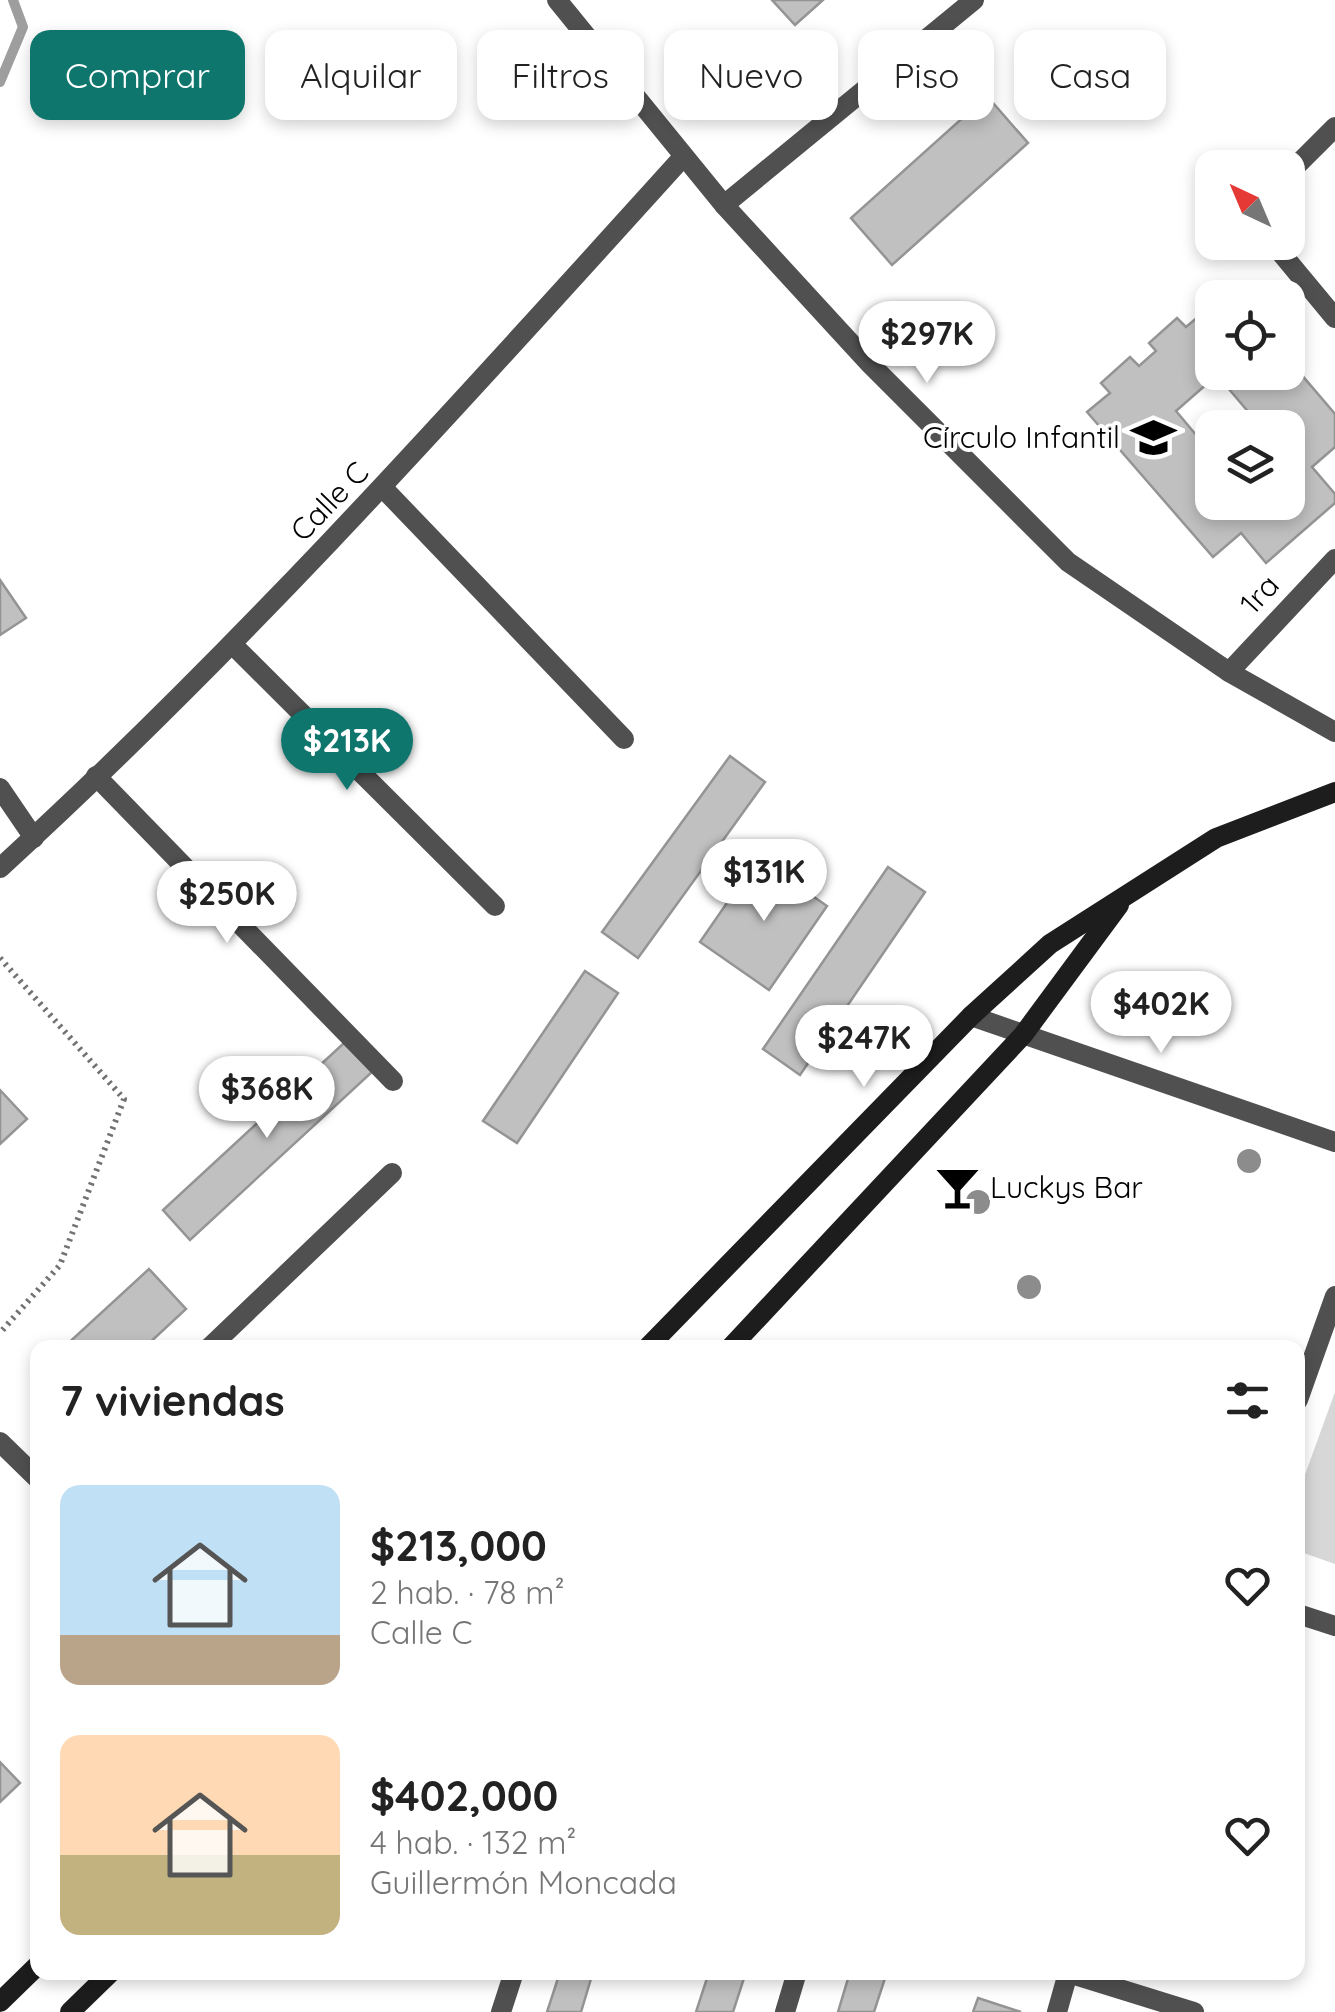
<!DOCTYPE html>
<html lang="es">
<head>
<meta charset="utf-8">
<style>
	:root { --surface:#fff; --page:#f6f6f6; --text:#222; --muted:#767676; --accent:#0f766e }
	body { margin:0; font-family:Quicksand,sans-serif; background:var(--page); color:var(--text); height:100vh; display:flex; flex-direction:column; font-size:38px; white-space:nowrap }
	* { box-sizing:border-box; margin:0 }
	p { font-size:32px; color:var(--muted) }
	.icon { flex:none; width:55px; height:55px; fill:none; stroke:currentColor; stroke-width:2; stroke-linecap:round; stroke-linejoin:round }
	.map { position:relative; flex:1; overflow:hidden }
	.panel { position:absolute; left:30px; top:1340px; width:1275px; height:640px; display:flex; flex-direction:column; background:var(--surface); border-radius:20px; box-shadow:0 5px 15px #0003 }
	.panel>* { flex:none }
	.hud { position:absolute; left:30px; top:30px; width:1275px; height:90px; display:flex; gap:20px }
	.needle { width:65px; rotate:316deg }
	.fabs { position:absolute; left:1195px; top:150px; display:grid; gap:20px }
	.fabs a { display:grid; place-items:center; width:110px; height:110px; border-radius:20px; background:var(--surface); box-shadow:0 5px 15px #0003; font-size:50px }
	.price { position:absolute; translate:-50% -85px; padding:0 22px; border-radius:35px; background:#fff; color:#222; font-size:32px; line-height:65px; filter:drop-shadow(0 2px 5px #0008) }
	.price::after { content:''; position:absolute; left:50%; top:60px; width:30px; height:22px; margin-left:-15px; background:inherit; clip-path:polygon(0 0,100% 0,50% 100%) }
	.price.active { background:var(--accent); color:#fff }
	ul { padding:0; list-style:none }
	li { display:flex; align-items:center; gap:30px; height:250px; padding:0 30px }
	li span { display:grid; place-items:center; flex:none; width:280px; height:200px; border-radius:20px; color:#555 }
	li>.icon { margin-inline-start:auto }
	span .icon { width:120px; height:120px; fill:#fffc; stroke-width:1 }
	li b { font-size:42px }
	h2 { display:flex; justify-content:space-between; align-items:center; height:120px; padding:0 30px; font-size:42px }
	.tag { padding:0 35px; border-radius:20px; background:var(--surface); box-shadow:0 5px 15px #0003; font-size:35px; line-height:90px }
	.tag.active { background:var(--accent); color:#fff }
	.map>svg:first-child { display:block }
	.green { fill:#d7d7d7 }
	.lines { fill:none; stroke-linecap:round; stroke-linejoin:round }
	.stream { stroke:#9e9e9e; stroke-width:10 }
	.building { fill:#c0c0c0; stroke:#949494; stroke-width:2.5; fill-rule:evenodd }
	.path { stroke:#727272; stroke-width:6; stroke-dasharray:2.5 5; stroke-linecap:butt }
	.service { stroke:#505050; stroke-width:20 }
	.minor { stroke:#505050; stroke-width:20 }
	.tertiary { stroke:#505050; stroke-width:20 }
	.secondary { stroke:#1d1d1d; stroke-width:20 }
	.tree { fill:#8c8c8c }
	.labels { text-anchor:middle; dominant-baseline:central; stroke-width:8; stroke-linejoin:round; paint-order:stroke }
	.poi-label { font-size:30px; fill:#000; stroke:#fff; text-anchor:end }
	.street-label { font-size:30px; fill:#000; stroke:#fff }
</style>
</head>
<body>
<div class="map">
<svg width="1335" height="2012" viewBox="0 0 1335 2012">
	<rect width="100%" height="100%" fill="#fff"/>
	<!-- green -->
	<polygon class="green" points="1335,1392 1335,1564 1298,1551 1298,1494"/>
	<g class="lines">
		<!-- stream -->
		<polyline class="stream" points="0,82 23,27 13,0"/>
	</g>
	<!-- building -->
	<g class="building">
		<polygon points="772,0 823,0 795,25"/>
		<polygon points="987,96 1028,143 892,265 851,218"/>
		<path d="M1206 310 1212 317V372H1288V359L1335 414V447L1312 467 1335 494V503L1266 563 1241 533 1213 557 1087 412 1110 393 1101 383 1130 357 1139 366 1156 351 1149 343 1177 318 1186 327ZM1217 375 1262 428H1288V502H1212V454L1176 411Z"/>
		<polygon points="0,580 26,618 0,635"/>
		<polygon points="730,756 765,782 638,958 602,932"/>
		<polygon points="758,858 827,906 769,990 700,942"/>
		<polygon points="888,867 925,892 800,1075 763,1049"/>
		<polygon points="585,971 618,993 517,1143 483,1121"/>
		<polygon points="344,1043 372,1072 190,1240 163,1210"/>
		<polygon points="0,1090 27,1119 0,1144"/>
		<polygon points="149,1269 186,1309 144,1348 63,1348"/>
		<polygon points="0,1762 20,1783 0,1802"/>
		<polygon points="560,1972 593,1972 581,2012 547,2012"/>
		<polygon points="709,1972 746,1972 733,2012 696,2012"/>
		<polygon points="850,1972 887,1972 874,2012 838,2012"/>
		<polygon points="978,1998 1021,2012 973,2012"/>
	</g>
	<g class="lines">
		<!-- path -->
		<polyline class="path" points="0,958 124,1099 60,1265 0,1333"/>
		<!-- service -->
		<polyline class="service" points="209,1348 392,1173"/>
		<!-- minor -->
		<g class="minor">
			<polyline points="1288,174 1335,127"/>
			<polyline points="724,205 974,0"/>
			<polyline points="1272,242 1335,318"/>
			<polyline points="383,488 624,739"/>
			<polyline points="233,645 495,906"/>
			<polyline points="1229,672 1335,559"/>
			<polyline points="96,776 393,1081"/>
			<polyline points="0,788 34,838"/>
			<path d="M0 868C243 646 462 401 683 157"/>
			<polyline points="1298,1400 1335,1296"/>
			<polyline points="1298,1614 1335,1626"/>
			<polyline points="501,2012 514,1972"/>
			<polyline points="785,2012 797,1972"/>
			<polyline points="1057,2012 1068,1973"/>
		</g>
		<!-- tertiary -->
		<g class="tertiary">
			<polyline points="557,0 724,205 870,364 1068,562 1229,672 1335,732"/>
			<polyline points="971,1016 1335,1142"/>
			<polyline points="0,1442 38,1479"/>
			<polyline points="1065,1972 1194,2012"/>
		</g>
		<!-- secondary -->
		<g class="secondary">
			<polyline points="647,1348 971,1016 1050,944 1216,838 1335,792"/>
			<polyline points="730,1348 1023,1035 1119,905"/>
			<polyline points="0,2002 38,1965"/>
			<polyline points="70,2012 111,1972"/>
		</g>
	</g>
	<!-- trees -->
	<g class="tree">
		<circle cx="1249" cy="1161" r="12"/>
		<circle cx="978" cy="1202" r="12"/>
		<circle cx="1029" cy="1287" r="12"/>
	</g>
	<!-- icons -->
	<defs>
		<symbol id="school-bare" viewBox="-9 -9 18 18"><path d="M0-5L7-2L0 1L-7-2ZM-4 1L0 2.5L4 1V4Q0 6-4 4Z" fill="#000" stroke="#fff" stroke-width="2.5" paint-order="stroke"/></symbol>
		<symbol id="bar-bare" viewBox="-9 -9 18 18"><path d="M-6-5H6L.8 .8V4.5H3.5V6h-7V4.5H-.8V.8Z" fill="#000" stroke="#fff" stroke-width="2.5" paint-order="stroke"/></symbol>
	</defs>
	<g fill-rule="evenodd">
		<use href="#school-bare" x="1122" y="406" width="63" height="63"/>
		<use href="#bar-bare" x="926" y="1156" width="63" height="63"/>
	</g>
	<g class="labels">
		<!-- poi labels -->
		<g class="poi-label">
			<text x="1120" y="437">Círculo Infantil</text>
			<text x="990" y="1187" text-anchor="start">Luckys Bar</text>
		</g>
		<!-- street labels -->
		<g class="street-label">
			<text transform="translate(329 501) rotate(-46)">Calle C</text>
			<text transform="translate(1259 594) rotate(-47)">1ra</text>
		</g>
	</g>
</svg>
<div class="fabs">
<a><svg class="needle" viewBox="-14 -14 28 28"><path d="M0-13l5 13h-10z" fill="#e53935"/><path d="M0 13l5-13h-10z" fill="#767676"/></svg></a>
<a><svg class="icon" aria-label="locate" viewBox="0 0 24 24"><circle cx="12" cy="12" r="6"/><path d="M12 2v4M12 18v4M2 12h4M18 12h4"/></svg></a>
<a><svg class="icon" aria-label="layers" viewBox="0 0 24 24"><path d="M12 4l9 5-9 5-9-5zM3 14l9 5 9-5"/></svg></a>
</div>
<b class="price" style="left:927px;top:386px">$297K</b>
<b class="price active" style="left:347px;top:793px">$213K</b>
<b class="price" style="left:764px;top:924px">$131K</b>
<b class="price" style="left:227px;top:946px">$250K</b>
<b class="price" style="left:1161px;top:1056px">$402K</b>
<b class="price" style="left:864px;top:1090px">$247K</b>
<b class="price" style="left:267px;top:1141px">$368K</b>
<div class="hud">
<a class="tag active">Comprar</a>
<a class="tag">Alquilar</a>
<a class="tag">Filtros</a>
<a class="tag">Nuevo</a>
<a class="tag">Piso</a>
<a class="tag">Casa</a>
</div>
<section class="panel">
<h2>7 viviendas<svg class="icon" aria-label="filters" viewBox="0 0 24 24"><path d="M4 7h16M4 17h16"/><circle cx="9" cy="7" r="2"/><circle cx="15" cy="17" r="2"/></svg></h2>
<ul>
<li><span style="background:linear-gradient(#bfe0f5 75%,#b9a48a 0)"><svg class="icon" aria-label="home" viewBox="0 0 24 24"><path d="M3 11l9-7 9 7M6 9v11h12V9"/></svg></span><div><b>$213,000</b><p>2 hab. · 78 m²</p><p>Calle C</p></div><svg class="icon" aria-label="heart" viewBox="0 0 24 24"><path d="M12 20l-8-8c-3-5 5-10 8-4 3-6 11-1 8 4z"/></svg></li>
<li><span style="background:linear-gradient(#ffd9b3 60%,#c2b280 0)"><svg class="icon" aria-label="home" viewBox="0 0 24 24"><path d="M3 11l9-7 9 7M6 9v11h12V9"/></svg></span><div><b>$402,000</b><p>4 hab. · 132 m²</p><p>Guillermón Moncada</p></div><svg class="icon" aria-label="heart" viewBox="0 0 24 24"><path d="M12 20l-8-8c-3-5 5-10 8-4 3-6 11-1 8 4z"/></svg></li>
</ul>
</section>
</div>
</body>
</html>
